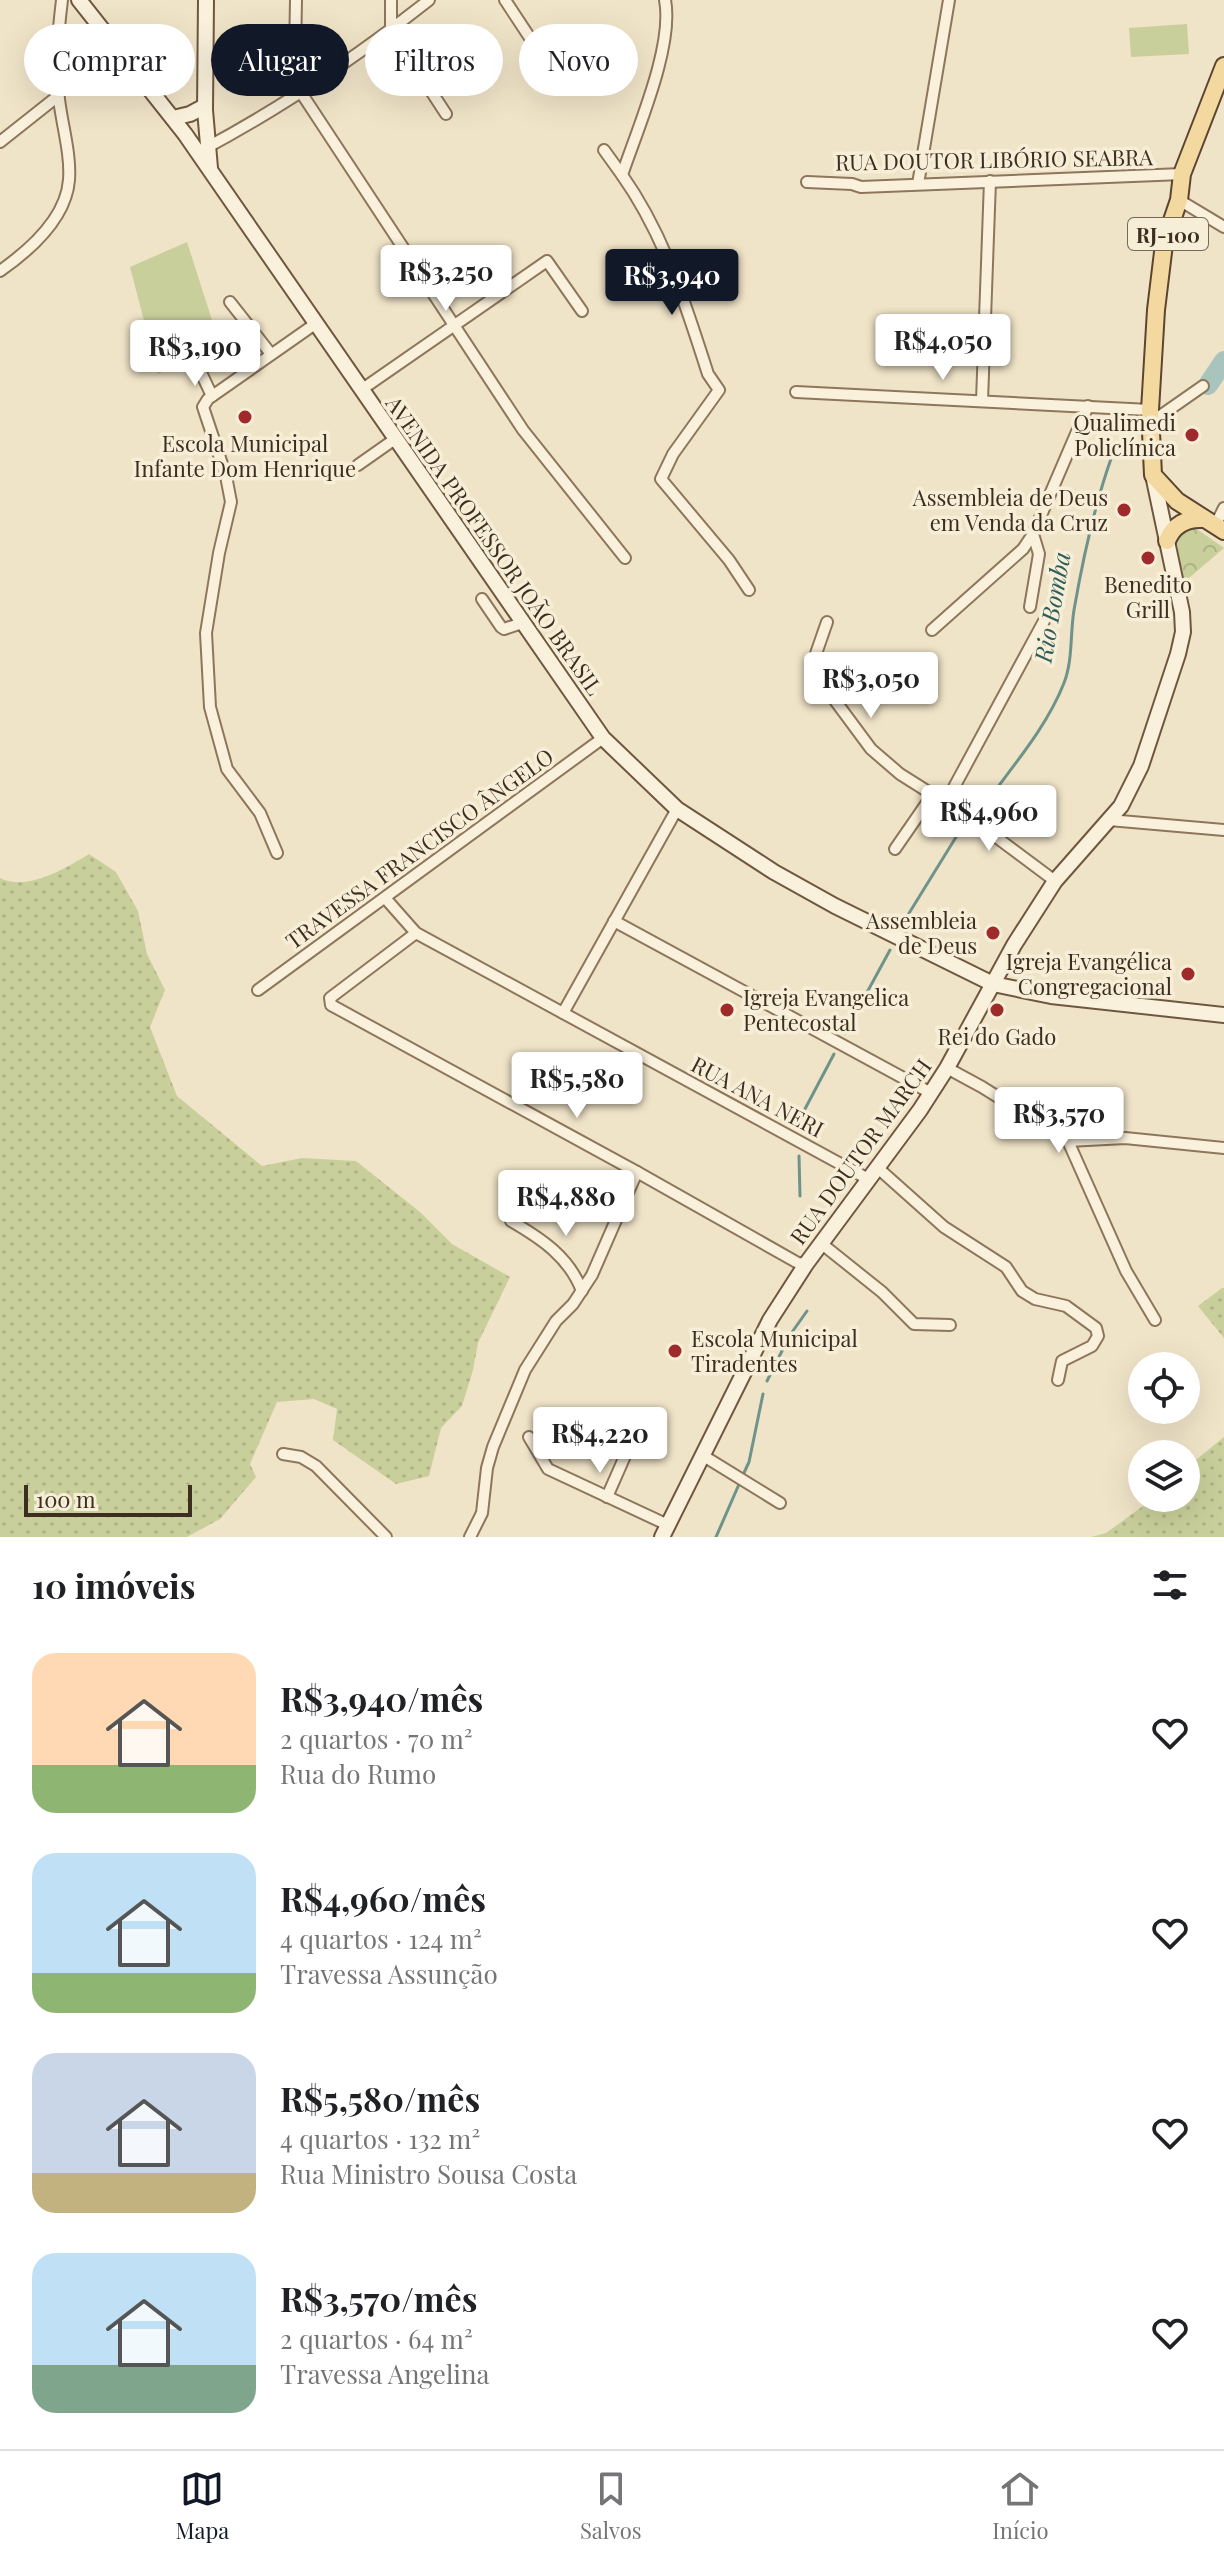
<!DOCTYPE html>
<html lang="pt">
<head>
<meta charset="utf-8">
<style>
	:root { --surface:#fff; --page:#f6f6f6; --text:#202124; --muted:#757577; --line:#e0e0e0; --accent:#111827 }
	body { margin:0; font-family:"Playfair Display",serif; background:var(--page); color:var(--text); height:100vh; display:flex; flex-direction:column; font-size:30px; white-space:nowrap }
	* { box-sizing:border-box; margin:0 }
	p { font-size:26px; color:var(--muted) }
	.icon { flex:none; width:44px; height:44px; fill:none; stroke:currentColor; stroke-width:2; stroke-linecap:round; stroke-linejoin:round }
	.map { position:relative; height:1537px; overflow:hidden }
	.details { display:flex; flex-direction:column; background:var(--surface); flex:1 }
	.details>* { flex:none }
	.guide { position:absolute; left:24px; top:24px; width:800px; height:72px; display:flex; gap:16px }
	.buttons { position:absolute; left:1128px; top:1352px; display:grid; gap:16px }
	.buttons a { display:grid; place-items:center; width:72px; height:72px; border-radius:50%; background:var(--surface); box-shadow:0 8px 32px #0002; font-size:40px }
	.scale { position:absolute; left:24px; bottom:20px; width:168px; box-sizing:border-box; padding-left:8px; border:4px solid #3d2e20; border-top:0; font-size:22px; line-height:28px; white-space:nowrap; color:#3d2e20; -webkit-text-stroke:6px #f7eed8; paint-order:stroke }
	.price { position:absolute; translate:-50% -68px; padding:0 18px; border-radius:8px; background:#fff; color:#222; font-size:26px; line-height:52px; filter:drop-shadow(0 2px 4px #0008) }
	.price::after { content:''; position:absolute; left:50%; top:48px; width:24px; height:18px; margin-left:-12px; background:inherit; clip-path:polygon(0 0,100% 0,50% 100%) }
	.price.active { background:var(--accent); color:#fff }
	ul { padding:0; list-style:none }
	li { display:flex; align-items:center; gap:24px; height:200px; padding:0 32px }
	li span { display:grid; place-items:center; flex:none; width:224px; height:160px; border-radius:24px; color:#555 }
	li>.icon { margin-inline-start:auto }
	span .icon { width:96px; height:96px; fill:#fffc; stroke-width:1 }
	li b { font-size:34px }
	h2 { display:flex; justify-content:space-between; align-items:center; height:96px; padding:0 32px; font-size:34px }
	.tag { padding:0 28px; border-radius:36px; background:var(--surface); box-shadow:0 8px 32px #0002; font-size:28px; line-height:72px }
	.tag.active { background:var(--accent); color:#fff }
	.dock { display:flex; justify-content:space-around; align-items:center; height:112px; border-top:2px solid var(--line); background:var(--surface); font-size:22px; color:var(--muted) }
	.dock a { display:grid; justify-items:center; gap:4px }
	.dock .active { color:var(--accent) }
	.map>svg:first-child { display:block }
	.grass { fill:url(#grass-dots) }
	.park { fill:url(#park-crowns) }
	.pitch { fill:#c9cf9b }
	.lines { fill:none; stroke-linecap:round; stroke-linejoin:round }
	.stream { stroke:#6f938a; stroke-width:3 }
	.river { stroke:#a9c4bc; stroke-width:20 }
	.minor-casing { stroke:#8d765c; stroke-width:14 }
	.secondary-casing { stroke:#6f573f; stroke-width:18 }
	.primary-casing { stroke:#5b4430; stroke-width:20 }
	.minor { stroke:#faf1dc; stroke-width:10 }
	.secondary { stroke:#faf1dc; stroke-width:14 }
	.primary { stroke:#f3d9a0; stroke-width:16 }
	.poi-dot { fill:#9e2a2b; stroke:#f7eed8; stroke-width:3 }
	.labels { text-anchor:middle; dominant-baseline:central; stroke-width:7; stroke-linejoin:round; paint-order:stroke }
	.shield { fill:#f7eed8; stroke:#756857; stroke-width:2 }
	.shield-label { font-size:20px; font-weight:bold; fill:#3d2e20 }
	.street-label { font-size:22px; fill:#3d2e20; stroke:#f7eed8 }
	.poi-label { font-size:22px; fill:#3d2e20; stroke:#f7eed8; text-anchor:end }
	.water-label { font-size:24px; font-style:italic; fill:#2f5d5a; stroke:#f7eed8 }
</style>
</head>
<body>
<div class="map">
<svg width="1224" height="1537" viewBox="0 0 1224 1537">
	<defs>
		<pattern id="grass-dots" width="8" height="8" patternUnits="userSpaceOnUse" patternTransform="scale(2)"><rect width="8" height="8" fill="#c9cf9b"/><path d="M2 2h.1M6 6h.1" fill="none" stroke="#aeb285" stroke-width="1.8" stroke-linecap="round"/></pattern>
		<pattern id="park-crowns" width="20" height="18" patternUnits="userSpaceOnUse" patternTransform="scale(2)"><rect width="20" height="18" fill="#c9cf9b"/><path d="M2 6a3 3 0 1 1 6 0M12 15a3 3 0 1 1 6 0" fill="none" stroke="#aeb285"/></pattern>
	</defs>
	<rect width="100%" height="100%" fill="#f0e4c8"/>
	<!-- grass -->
	<g class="grass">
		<path d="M89 854 116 872 138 911 147 954 165 990 150 1027 177 1096 262 1166 302 1158 356 1161 420 1212 452 1244 510 1277 478 1343 473 1370 462 1406 441 1428 429 1476 396 1484 333 1440 337 1409 314 1399 277 1402 250 1464 256 1477 220 1519 187 1537H0V878C27 892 66 868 89 854Z"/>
		<polygon points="1222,1288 1224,1288 1224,1338 1198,1306"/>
		<polygon points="1224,1437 1224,1537 1091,1537 1106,1533 1154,1498 1186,1498 1186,1468"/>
	</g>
	<!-- park -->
	<polygon class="park" points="1189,527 1197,529 1224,548 1182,584 1174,546 1176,536"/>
	<!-- pitch -->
	<g class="pitch">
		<polygon points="1187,24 1189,54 1131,57 1129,28"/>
		<polygon points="187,242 220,345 158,374 130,267"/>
	</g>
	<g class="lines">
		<!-- stream -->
		<g class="stream">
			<path d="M991 796C1017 761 1048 724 1064 683 1073 660 1070 634 1074 610 1083 558 1094 506 1112 456"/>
			<polyline points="903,923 961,829"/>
			<polyline points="845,1033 890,950"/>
			<polyline points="796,1126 834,1054"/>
			<polyline points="799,1156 800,1196"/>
			<polyline points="767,1381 790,1335 807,1311"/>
			<polyline points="743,1475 749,1462 763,1394"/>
			<polyline points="716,1537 740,1482"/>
		</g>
		<!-- river -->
		<polyline class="river" points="1208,385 1224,361"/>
		<defs>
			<g id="minor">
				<polyline points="296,0 295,54 300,91 523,430 625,558"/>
				<polyline points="391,0 391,30 446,114"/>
				<polyline points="505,0 563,88"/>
				<path d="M665 0C674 46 637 130 622 175 665 236 685 303 708 374L719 390 673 454 661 479 729 560 749 590"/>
				<polyline points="0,142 58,96"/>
				<path d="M204 149C283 107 359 55 429 0"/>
				<polyline points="604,150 622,175"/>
				<polyline points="807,182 852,184 861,187 1182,174"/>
				<polyline points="918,184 949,0"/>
				<polyline points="1179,200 1224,227"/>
				<path d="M0 271C30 250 66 219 69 180 71 154 62 125 59 99 55 66 58 33 62 0"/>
				<polyline points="230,302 271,354"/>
				<polyline points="196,362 212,396"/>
				<polyline points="361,390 547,261 582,311"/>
				<polyline points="796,392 1150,410"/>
				<polyline points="982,401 990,181"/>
				<polyline points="1150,423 1203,386"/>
				<polyline points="358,465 395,439"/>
				<polyline points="1215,526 1224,508"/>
				<polyline points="482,599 501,627 504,629 522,623"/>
				<polyline points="1030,607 1039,554 1033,534 1088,406"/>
				<polyline points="827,622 811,668 871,749 900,774 976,822 1055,881"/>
				<polyline points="932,630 1023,549 1033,534"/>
				<polyline points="946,802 1044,621"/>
				<polyline points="1109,820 1224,830"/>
				<polyline points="895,849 933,794"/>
				<polyline points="277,853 260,813 227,769 210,707 206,633 219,553 231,502 226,476 203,407 208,399 315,324"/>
				<polyline points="386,899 416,933 870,1180"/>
				<polyline points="614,921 931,1093"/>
				<polyline points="416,933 330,998 331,1005 637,1172 798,1263 806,1264"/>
				<path d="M258 990C373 907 488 823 603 738"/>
				<polyline points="563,1013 677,809"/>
				<polyline points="947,1068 982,1087 1068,1141 1125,1138 1224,1148"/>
				<polyline points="1068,1141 1126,1271 1155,1320"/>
				<polyline points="879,1169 944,1227 1006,1267 1022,1291 1035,1299 1066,1306 1096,1328 1098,1336 1092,1346 1062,1361 1058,1380"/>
				<path d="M511 1221C542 1239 569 1257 582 1291"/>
				<polyline points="822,1244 882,1292 914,1324 950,1325"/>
				<polyline points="529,1437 548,1469 668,1525"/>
				<polyline points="283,1454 301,1457 316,1466 386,1537"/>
				<polyline points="702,1455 780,1503"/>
				<polyline points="607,1497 639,1424"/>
				<polyline points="470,1537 482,1513 487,1468 493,1447 525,1370 556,1321 573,1304 592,1275 637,1172"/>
			</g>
			<g id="secondary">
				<polyline points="79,0 185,134 603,738 677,809 774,872 835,906 993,984 1051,996 1224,1015"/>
				<polyline points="206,0 205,110 210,168"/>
				<polyline points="173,118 190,114 205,106"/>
				<polyline points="662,1537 770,1320 806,1264 920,1110 947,1068 1014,945 1055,881 1121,806 1141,766 1178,654 1183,632 1182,612 1153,475"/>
			</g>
			<g id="primary">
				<polyline points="1224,66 1182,174 1179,200 1164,244 1156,310 1150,410 1153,475 1177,501 1224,531"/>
				<path d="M1167 541C1173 525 1186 518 1203 519"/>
			</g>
		</defs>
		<!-- minor casing -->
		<use href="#minor" class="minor-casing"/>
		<!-- secondary casing -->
		<use href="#secondary" class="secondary-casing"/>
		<!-- primary casing -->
		<use href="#primary" class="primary-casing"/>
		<!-- minor -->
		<use href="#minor" class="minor"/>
		<!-- secondary -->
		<use href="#secondary" class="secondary"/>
		<!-- primary -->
		<use href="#primary" class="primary"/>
	</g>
	<!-- markers -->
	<g class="poi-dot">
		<circle cx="245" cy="417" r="8"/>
		<circle cx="1192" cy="435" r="8"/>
		<circle cx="1124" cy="510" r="8"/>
		<circle cx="1148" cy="558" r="8"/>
		<circle cx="993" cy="933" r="8"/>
		<circle cx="1188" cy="974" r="8"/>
		<circle cx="727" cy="1010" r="8"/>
		<circle cx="997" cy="1010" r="8"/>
		<circle cx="675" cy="1351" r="8"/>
	</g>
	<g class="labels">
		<!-- shield labels -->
		<rect class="shield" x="1128" y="218" width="80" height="32" rx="6"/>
		<g class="shield-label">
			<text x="1168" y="234">RJ-100</text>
		</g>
		<!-- street labels -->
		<g class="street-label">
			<text transform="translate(994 159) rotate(-1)">RUA DOUTOR LIBÓRIO SEABRA</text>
			<text transform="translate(495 545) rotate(55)">AVENIDA PROFESSOR JOÃO BRASIL</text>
			<text transform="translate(419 848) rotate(-36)">TRAVESSA FRANCISCO ÂNGELO</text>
			<text transform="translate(758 1096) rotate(28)">RUA ANA NERI</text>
			<text transform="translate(860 1151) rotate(-54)">RUA DOUTOR MARCH</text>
		</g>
		<!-- poi labels -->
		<g class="poi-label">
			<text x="1176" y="422">Qualimedi<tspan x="1176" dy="25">Policlínica</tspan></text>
			<text x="245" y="443" text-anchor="middle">Escola Municipal<tspan x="245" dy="25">Infante Dom Henrique</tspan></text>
			<text x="1108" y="497">Assembleia de Deus<tspan x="1108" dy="25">em Venda da Cruz</tspan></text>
			<text x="1148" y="584" text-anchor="middle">Benedito<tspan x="1148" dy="25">Grill</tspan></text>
			<text x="977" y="920">Assembleia<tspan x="977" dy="25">de Deus</tspan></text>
			<text x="1172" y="961">Igreja Evangélica<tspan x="1172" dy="25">Congregacional</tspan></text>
			<text x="743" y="997" text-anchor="start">Igreja Evangelica<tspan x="743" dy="25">Pentecostal</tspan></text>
			<text x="997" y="1036" text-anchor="middle">Rei do Gado</text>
			<text x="691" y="1338" text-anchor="start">Escola Municipal<tspan x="691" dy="25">Tiradentes</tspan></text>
		</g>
		<!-- water labels -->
		<g class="water-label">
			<text transform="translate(1051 607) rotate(-80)">Rio Bomba</text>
		</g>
	</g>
</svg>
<div class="buttons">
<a><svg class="icon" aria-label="locate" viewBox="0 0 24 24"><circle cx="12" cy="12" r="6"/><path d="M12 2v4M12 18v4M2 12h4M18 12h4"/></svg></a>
<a><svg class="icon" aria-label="layers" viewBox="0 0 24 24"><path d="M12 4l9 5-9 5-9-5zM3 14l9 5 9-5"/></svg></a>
</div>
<div class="scale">100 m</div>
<b class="price" style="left:446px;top:313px">R$3,250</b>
<b class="price active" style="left:672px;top:317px">R$3,940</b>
<b class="price" style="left:943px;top:382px">R$4,050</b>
<b class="price" style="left:195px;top:388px">R$3,190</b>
<b class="price" style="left:871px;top:720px">R$3,050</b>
<b class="price" style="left:989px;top:853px">R$4,960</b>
<b class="price" style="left:577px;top:1120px">R$5,580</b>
<b class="price" style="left:1059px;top:1155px">R$3,570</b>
<b class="price" style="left:566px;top:1238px">R$4,880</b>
<b class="price" style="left:600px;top:1475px">R$4,220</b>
<div class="guide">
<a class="tag">Comprar</a>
<a class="tag active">Alugar</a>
<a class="tag">Filtros</a>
<a class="tag">Novo</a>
</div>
</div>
<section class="details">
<h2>10 imóveis<svg class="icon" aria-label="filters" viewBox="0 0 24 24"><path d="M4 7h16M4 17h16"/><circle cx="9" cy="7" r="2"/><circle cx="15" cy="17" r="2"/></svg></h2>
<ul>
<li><span style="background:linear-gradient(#ffd9b3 70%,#8fb573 0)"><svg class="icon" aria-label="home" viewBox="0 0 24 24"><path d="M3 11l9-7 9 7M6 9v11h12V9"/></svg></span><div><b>R$3,940/mês</b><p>2 quartos · 70 m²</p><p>Rua do Rumo</p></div><svg class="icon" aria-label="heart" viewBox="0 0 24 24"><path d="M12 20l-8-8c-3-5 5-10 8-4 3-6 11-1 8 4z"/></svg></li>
<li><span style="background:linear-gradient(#bfe0f5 75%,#8fb573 0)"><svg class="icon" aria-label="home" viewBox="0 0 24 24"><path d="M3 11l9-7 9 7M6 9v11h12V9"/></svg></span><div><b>R$4,960/mês</b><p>4 quartos · 124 m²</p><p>Travessa Assunção</p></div><svg class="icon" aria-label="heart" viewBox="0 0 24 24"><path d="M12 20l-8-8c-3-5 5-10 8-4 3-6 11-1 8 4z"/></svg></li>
<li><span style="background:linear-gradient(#c9d6e8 75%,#c2b280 0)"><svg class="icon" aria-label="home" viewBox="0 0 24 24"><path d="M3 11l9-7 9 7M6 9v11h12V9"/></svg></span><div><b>R$5,580/mês</b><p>4 quartos · 132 m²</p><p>Rua Ministro Sousa Costa</p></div><svg class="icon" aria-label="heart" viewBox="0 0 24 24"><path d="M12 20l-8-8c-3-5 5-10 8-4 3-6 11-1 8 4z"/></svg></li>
<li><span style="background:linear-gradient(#bfe0f5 70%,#7fa58c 0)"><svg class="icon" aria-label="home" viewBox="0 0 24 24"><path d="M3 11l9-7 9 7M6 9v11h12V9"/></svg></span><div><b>R$3,570/mês</b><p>2 quartos · 64 m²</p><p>Travessa Angelina</p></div><svg class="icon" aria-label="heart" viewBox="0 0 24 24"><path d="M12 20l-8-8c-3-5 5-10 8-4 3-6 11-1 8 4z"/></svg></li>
</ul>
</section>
<nav class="dock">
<a class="active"><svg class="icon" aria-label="map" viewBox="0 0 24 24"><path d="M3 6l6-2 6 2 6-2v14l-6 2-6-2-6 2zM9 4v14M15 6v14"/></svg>Mapa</a>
<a><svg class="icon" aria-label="saved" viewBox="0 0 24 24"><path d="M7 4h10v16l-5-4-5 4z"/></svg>Salvos</a>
<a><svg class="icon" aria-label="home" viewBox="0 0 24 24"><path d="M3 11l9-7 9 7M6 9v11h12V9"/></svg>Início</a>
</nav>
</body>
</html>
